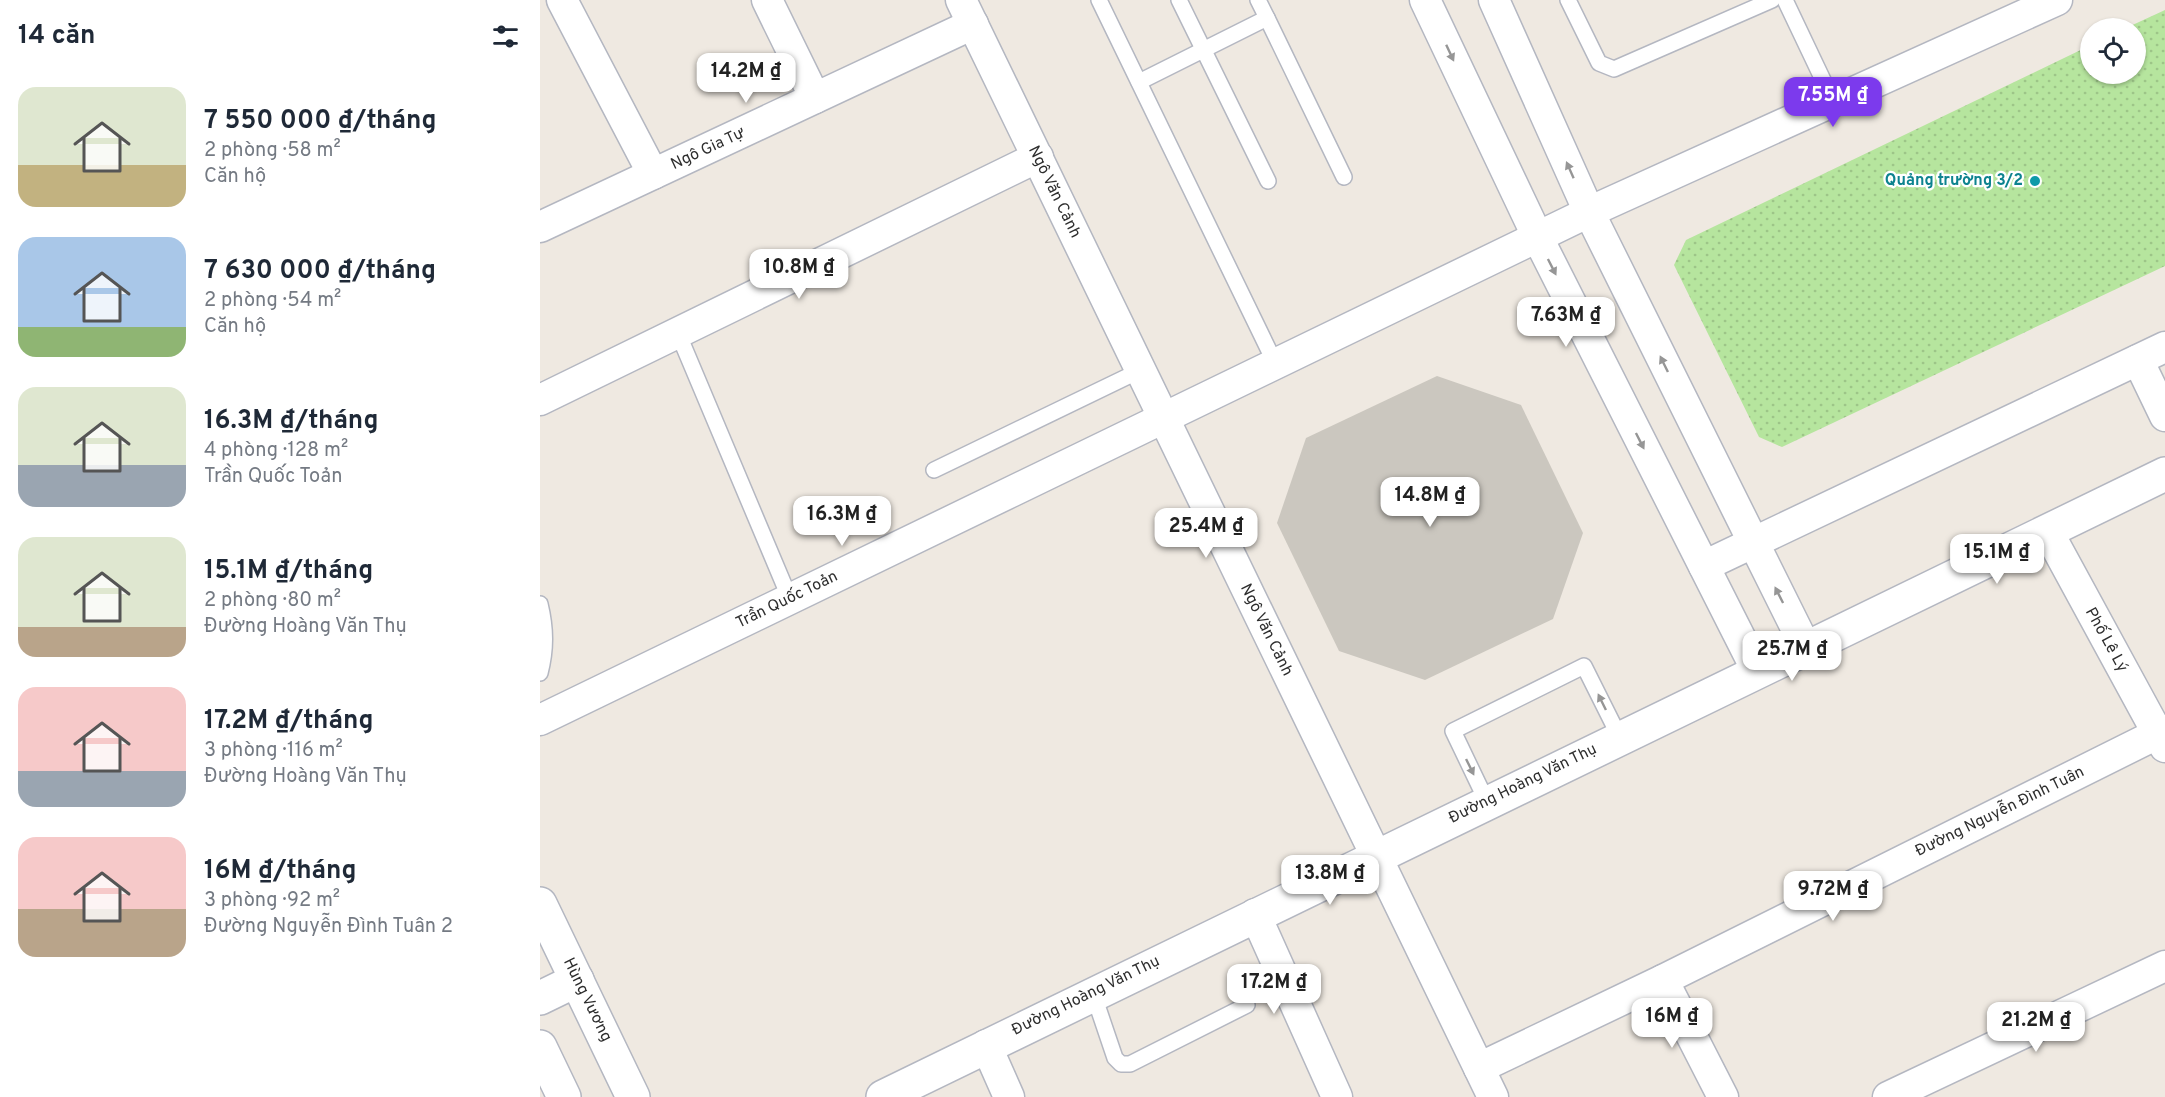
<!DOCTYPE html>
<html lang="vi">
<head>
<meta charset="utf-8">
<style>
	:root { --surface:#fff; --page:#f6f6f7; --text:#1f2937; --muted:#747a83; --accent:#7c3aed }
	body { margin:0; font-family:Overpass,sans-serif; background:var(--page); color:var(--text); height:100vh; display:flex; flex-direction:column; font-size:22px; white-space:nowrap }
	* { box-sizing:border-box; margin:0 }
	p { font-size:20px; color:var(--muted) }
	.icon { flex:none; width:33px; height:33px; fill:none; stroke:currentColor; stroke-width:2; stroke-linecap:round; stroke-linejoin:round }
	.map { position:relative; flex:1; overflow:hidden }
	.sheet { display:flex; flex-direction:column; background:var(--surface); width:540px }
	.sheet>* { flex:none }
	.fabs { position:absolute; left:1540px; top:18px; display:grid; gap:12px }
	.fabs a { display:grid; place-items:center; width:66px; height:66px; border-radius:50%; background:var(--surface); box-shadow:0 2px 4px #0004; font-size:30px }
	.price { position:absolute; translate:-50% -51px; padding:0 14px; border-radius:12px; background:#fff; color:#222; font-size:20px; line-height:39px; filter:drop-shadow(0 2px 3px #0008) }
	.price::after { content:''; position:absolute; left:50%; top:36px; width:18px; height:14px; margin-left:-9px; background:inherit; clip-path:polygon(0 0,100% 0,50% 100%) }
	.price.active { background:var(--accent); color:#fff }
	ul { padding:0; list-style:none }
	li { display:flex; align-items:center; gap:18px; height:150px; padding:0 18px }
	li span { display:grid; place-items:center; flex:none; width:168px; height:120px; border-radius:18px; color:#555 }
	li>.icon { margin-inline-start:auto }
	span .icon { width:72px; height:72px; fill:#fffc; stroke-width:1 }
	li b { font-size:26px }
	h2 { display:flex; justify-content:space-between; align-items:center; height:72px; padding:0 18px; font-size:26px }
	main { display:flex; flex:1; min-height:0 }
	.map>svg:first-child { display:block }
	.grass { fill:url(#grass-dots) }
	.building { fill:#cbc7bf }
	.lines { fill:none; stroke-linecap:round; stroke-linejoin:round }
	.lane-casing { stroke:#b4b7c1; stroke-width:18 }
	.street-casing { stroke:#b4b7c1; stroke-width:33 }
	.secondary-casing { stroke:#b4b7c1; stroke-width:36 }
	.lane { stroke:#fff; stroke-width:15 }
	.street { stroke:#fff; stroke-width:30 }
	.secondary { stroke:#fff; stroke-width:33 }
	.oneway { fill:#969696 }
	.culture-dot { fill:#0f9aa8; stroke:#fff; stroke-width:2 }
	.labels { text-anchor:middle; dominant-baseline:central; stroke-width:4.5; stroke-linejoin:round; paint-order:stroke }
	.street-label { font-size:16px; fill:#2e2e2e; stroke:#fff }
	.culture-label { font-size:16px; font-weight:bold; fill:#0d838f; stroke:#fff; text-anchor:end }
</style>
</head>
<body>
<main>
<section class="sheet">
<h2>14 căn<svg class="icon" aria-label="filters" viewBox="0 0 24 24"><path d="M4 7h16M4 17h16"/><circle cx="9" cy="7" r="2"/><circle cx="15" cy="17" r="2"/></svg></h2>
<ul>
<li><span style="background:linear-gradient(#dfe7d0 65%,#c2b280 0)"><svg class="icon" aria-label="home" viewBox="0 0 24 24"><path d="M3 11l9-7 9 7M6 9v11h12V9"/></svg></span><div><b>7 550 000 ₫/tháng</b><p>2 phòng · 58 m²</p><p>Căn hộ</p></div></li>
<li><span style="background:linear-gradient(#a9c7e8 75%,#8fb573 0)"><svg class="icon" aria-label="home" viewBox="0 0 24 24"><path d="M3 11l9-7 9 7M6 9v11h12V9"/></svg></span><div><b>7 630 000 ₫/tháng</b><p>2 phòng · 54 m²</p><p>Căn hộ</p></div></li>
<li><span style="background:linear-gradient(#dfe7d0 65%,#9aa5b1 0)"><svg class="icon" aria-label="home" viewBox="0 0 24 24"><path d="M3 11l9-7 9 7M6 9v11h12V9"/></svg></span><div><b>16.3M ₫/tháng</b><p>4 phòng · 128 m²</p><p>Trần Quốc Toản</p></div></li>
<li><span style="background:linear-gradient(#dfe7d0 75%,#b9a48a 0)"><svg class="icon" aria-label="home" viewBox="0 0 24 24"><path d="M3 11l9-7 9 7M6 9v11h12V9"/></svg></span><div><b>15.1M ₫/tháng</b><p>2 phòng · 80 m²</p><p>Đường Hoàng Văn Thụ</p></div></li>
<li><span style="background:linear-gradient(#f6c9c9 70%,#9aa5b1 0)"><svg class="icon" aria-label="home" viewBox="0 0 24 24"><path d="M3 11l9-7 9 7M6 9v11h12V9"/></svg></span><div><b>17.2M ₫/tháng</b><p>3 phòng · 116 m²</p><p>Đường Hoàng Văn Thụ</p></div></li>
<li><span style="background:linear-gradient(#f6c9c9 60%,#b9a48a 0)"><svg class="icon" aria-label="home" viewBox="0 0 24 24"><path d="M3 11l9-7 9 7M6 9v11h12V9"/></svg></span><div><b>16M ₫/tháng</b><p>3 phòng · 92 m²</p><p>Đường Nguyễn Đình Tuân 2</p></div></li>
</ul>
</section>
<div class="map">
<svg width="1625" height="1097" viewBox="0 0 1625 1097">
	<defs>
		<pattern id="grass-dots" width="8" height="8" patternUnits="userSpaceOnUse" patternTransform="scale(1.5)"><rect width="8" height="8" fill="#b6e59e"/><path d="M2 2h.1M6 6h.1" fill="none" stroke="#9dc588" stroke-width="1.8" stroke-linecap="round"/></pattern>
	</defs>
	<rect width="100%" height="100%" fill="#efe9e1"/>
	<!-- grass -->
	<polygon class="grass" points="1625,10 1625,266 1242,447 1219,437 1134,265 1146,240 1551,45 1551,74 1596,74 1596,28 1586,28"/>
	<!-- building -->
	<polygon class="building" points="897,376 981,405 1043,533 1013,619 885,680 799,651 737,523 766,438"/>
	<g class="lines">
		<defs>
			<g id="lane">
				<polyline points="559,0 736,365"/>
				<polyline points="639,0 728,181"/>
				<polyline points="1028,0 1059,63 1074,69 1232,0"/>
				<polyline points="1245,0 1293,101"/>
				<polyline points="727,18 804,177"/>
				<polyline points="599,82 727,18 718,0"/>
				<polyline points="138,333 250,599"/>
				<polyline points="394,470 601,370"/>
				<path d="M0 604C6 629 6 649 0 673"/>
				<polyline points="947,802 913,731 1044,666 1080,738"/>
				<polyline points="553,993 575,1058 581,1064 590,1064 707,1005"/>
			</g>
			<g id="street">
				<polyline points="22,0 113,174"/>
				<polyline points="227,0 275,98"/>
				<polyline points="421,0 953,1097"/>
				<polyline points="885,0 998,238 1217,671"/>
				<polyline points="954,0 1049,212 1266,648"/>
				<polyline points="0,227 433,24"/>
				<polyline points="1598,360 1625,416"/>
				<polyline points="0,400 498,157"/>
				<polyline points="1508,532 1625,747"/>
				<polyline points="1164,566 1625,347"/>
				<polyline points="0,720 1049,212 1517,0"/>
				<polyline points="715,914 797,1097"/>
				<polyline points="1123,980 1183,1097"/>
				<polyline points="446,1045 469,1097"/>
				<polyline points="939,1068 1123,980 1625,730"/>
				<polyline points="1348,1097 1625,966"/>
			</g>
			<g id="secondary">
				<polyline points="0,904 93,1097"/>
				<polyline points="0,998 37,980"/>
				<polyline points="0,1047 24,1097"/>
				<polyline points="343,1097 1625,474"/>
			</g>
		</defs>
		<!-- lane casing -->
		<use href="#lane" class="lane-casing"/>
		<!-- street casing -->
		<use href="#street" class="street-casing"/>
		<!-- secondary casing -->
		<use href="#secondary" class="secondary-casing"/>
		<!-- lane -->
		<use href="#lane" class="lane"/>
		<!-- street -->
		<use href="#street" class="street"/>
		<!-- secondary -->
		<use href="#secondary" class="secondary"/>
	</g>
	<!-- one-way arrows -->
	<defs><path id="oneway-solid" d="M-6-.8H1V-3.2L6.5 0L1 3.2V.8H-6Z" transform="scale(1.5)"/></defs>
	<g class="oneway">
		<use href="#oneway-solid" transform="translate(910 53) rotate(65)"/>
		<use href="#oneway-solid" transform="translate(1030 170) rotate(-114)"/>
		<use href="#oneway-solid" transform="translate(1012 267) rotate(63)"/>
		<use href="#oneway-solid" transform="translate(1124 364) rotate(-116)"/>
		<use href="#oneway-solid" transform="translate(1100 441) rotate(63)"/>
		<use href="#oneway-solid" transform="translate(1239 595) rotate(-117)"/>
		<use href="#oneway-solid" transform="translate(1062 702) rotate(-116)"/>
		<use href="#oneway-solid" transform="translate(930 767) rotate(64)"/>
	</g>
	<!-- markers -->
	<circle class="culture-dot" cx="1495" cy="181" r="6"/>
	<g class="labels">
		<!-- street labels -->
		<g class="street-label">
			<text transform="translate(168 149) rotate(-25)">Ngô Gia Tự</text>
			<text transform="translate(514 192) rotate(64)">Ngô Văn Cảnh</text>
			<text transform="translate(247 600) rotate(-26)">Trần Quốc Toản</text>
			<text transform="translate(726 630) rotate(64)">Ngô Văn Cảnh</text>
			<text transform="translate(1566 640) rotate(61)">Phố Lê Lý</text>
			<text transform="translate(983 784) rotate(-26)">Đường Hoàng Văn Thụ</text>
			<text transform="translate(1460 812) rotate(-26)">Đường Nguyễn Đình Tuân</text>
			<text transform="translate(546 996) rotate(-26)">Đường Hoàng Văn Thụ</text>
			<text transform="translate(47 1000) rotate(64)">Hùng Vương</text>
		</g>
		<!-- culture labels -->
		<g class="culture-label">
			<text x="1483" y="181">Quảng trường 3/2</text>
		</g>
	</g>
</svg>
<div class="fabs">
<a><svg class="icon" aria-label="locate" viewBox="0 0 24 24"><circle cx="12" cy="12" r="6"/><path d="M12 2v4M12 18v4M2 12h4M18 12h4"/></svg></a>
</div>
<b class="price" style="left:206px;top:104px">14.2M ₫</b>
<b class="price active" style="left:1293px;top:128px">7.55M ₫</b>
<b class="price" style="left:259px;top:300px">10.8M ₫</b>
<b class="price" style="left:1026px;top:348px">7.63M ₫</b>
<b class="price" style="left:890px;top:528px">14.8M ₫</b>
<b class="price" style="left:302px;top:547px">16.3M ₫</b>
<b class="price" style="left:666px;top:559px">25.4M ₫</b>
<b class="price" style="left:1457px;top:585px">15.1M ₫</b>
<b class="price" style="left:1252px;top:682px">25.7M ₫</b>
<b class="price" style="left:790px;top:906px">13.8M ₫</b>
<b class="price" style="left:1293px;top:922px">9.72M ₫</b>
<b class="price" style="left:734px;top:1015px">17.2M ₫</b>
<b class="price" style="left:1132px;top:1049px">16M ₫</b>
<b class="price" style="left:1496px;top:1053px">21.2M ₫</b>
</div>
</main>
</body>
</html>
